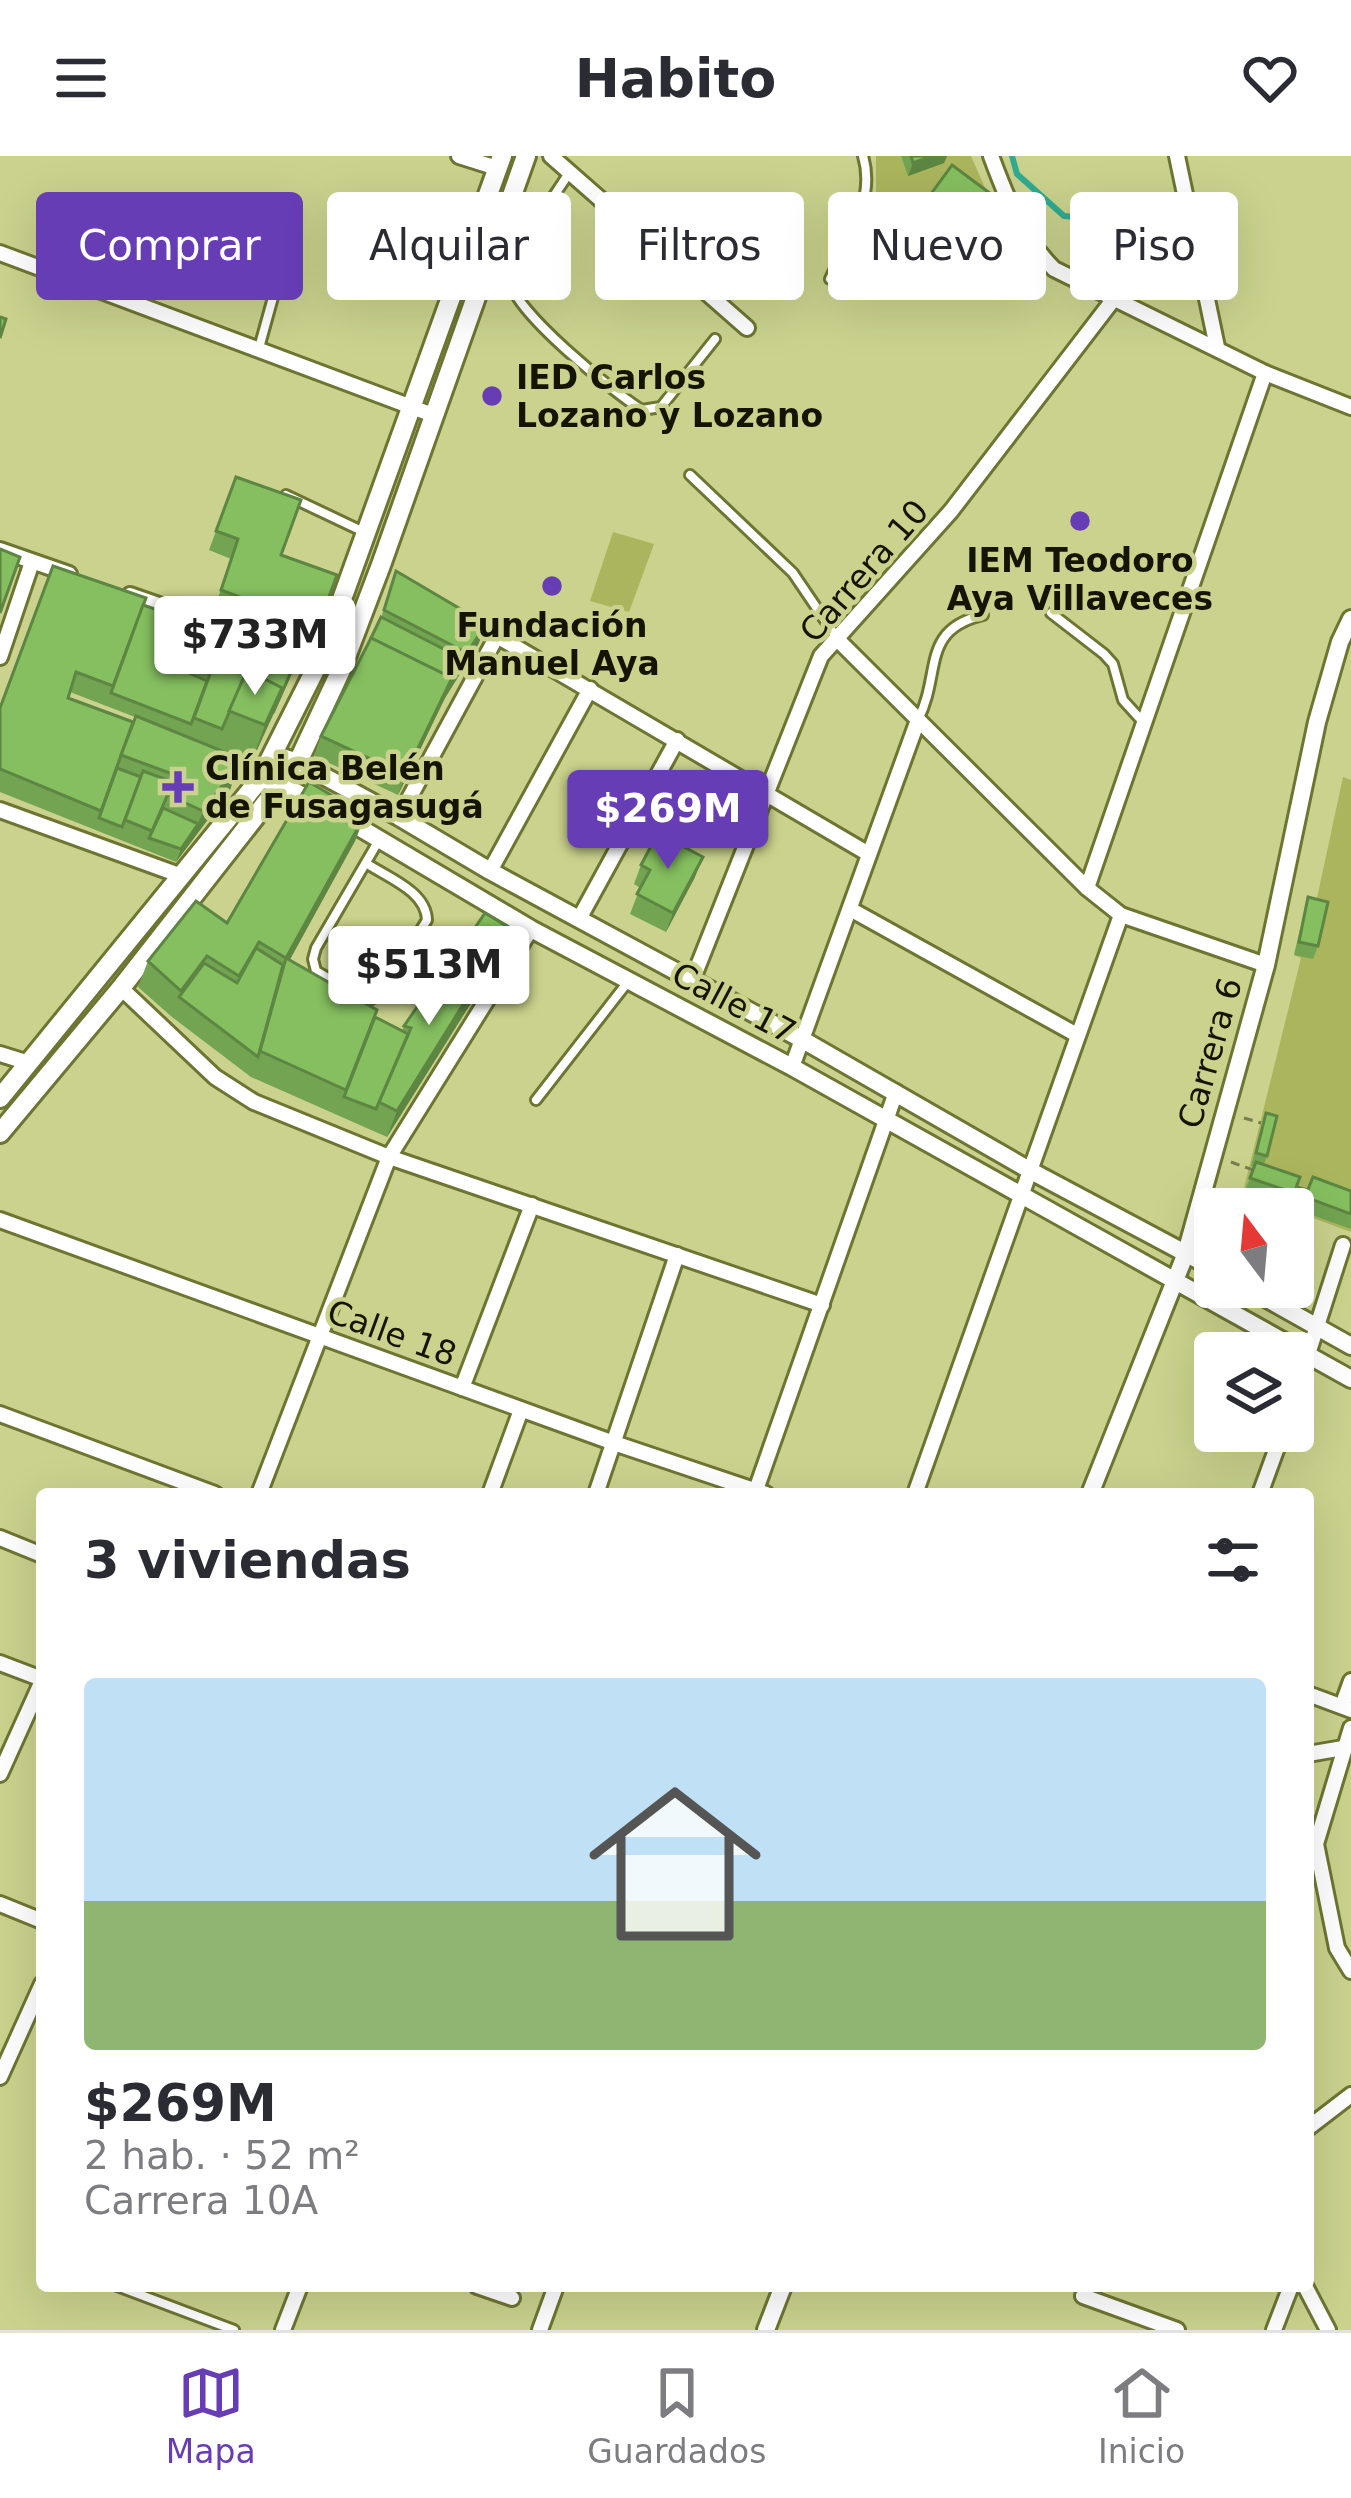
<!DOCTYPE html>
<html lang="es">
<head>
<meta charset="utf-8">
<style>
	:root { --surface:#fff; --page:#f7f7f7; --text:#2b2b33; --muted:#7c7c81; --line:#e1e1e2; --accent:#663db5 }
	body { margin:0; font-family:"DejaVu Sans",sans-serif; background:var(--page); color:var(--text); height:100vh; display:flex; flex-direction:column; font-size:45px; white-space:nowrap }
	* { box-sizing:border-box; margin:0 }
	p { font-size:39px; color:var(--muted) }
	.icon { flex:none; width:66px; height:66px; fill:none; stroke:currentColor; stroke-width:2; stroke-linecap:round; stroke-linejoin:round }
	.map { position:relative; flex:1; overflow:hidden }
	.drawer { position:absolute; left:36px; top:1332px; width:1278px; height:804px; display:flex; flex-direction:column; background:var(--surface); border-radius:12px; box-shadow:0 12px 48px #0002 }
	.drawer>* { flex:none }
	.banner { position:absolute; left:36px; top:36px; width:1281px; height:108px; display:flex; gap:24px }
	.needle { width:78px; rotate:344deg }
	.controls { position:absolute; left:1194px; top:1032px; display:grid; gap:24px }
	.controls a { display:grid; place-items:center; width:120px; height:120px; border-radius:12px; background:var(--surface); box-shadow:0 12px 48px #0002; font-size:60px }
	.price { position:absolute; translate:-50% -102px; padding:0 27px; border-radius:12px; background:#fff; color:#222; font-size:39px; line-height:78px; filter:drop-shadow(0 3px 6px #0008) }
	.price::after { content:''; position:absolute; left:50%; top:72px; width:36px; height:27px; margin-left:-18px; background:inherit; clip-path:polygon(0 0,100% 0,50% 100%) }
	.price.current { background:var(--accent); color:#fff }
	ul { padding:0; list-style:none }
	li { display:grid; align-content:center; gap:24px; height:636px; padding:0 48px }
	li+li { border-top:3px solid var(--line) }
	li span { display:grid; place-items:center; height:372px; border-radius:12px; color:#555 }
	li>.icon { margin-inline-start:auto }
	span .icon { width:216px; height:216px; fill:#fffc; stroke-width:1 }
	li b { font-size:51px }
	h2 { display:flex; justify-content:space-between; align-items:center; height:144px; padding:0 48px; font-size:51px }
	.chip { padding:0 42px; border-radius:12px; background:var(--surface); box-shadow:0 12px 48px #0002; font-size:42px; line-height:108px }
	.chip.current { background:var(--accent); color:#fff }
	header { display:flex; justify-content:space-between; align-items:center; height:156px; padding:0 48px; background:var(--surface); font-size:54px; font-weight:600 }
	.dock { display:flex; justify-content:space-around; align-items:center; height:168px; border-top:3px solid var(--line); background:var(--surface); font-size:33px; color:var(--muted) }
	.dock a { display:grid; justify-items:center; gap:6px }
	.dock .current { color:var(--accent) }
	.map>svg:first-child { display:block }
	.green { fill:#abb55d }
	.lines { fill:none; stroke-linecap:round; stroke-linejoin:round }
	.stream { stroke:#31ab90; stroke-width:6 }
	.service-casing { stroke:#6e7532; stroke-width:14 }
	.minor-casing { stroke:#6e7532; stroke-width:20 }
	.tertiary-casing { stroke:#6e7532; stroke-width:22 }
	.secondary-casing { stroke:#6e7532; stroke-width:24 }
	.path { stroke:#787d4e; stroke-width:3; stroke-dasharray:9 6; stroke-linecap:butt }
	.service { stroke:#fff; stroke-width:8 }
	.minor { stroke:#fff; stroke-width:14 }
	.tertiary { stroke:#fff; stroke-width:16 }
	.secondary { stroke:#fff; stroke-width:18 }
	.wall { fill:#72a452; fill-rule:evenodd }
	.shaded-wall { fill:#5d8642 }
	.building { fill:#85bf5f; stroke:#5d8642; stroke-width:3 }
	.poi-dot { fill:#663db5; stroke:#cad28d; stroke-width:4.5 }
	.labels { text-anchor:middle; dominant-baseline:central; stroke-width:9; stroke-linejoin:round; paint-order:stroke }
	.poi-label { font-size:33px; font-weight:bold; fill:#131500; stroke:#cad28d; text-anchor:start }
	.street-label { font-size:33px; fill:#131500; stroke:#cad28d }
</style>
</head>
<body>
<header><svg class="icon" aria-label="menu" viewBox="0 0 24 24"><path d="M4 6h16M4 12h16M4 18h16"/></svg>Habito<svg class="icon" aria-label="heart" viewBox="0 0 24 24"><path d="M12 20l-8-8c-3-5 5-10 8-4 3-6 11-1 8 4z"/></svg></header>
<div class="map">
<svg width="1351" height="2174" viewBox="0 0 1351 2174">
	<rect width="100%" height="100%" fill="#cad28d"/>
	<!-- green -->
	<g class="green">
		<polygon points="876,0 971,0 1024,120 961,140 876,66"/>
		<polygon points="613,376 654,388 629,456 590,445"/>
		<polygon points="1343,621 1351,624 1351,1076 1243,1036 1301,802 1294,799 1304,755 1314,756"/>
	</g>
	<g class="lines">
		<!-- stream -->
		<polyline class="stream" points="1012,0 1017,18 1064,60 1208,73"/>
		<defs>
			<g id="service">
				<path d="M569 17C552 44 514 93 511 124 508 151 617 239 642 254L661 251 715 183"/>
				<path d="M830 123C848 84 876 43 863 0"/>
				<polyline points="259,192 282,109"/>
				<polyline points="690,319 793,417 837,482"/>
				<polyline points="286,339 366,377"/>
				<polyline points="1051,457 1104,498 1113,508 1123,544 1143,566"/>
				<path d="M918 564C942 517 920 474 983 459"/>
				<path d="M366 707C388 722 426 735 427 764L380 839 367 845 316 815 313 803 316 792 379 684"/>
				<polyline points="536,944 627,827"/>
				<polyline points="117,2130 234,2174"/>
			</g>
			<g id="minor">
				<polyline points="459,0 497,12"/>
				<polyline points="551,0 747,172"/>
				<path d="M991 0C1007 43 1021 80 1054 113L1265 217 1351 251"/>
				<polyline points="1177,0 1217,191"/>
				<polyline points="0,97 433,259"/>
				<polyline points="0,394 69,418"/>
				<polyline points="130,439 211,467"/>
				<polyline points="473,466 867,697"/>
				<polyline points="243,478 320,504"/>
				<polyline points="838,484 1087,732 1121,759 1266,809"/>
				<polyline points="0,501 32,406"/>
				<polyline points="222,608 260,623"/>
				<polyline points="0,654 182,720"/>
				<polyline points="399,661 497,480"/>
				<polyline points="490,715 590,533"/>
				<polyline points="1087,732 1265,217"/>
				<polyline points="850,753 1077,879"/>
				<polyline points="579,763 677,584"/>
				<polyline points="692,825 821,500 951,355 1113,144"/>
				<polyline points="121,832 215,921 254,946 389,1001 822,1149"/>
				<polyline points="0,898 29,907"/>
				<polyline points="792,911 918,564"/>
				<polyline points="0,1064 614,1287 766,1338"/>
				<polyline points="462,1232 532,1049"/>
				<polyline points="1293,1245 1343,1089"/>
				<polyline points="0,1258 215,1338"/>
				<polyline points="756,1334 896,936"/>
				<polyline points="259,1338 389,1001 531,773"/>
				<polyline points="490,1338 521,1254"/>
				<polyline points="596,1338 677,1099"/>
				<polyline points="915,1338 1121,759"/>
				<polyline points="1260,1338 1283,1275"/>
				<polyline points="0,1382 42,1399"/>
				<polyline points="0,1507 42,1523"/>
				<polyline points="1308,1538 1351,1554"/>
				<polyline points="1342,1550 1351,1525"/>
				<polyline points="1351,1572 1316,1688 1337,1792 1351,1815"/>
				<polyline points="1308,1598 1343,1592"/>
				<polyline points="0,1618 42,1525"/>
				<polyline points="0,1748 42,1765"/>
				<polyline points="0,1921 42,1828"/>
				<polyline points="1308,1972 1351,1939"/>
				<polyline points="477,2130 512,2142"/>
				<polyline points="1305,2130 1328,2174"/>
				<polyline points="1083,2140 1177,2174"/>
				<polyline points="283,2174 300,2130"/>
				<polyline points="540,2174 556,2130"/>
				<polyline points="1274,2174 1291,2130"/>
			</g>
			<g id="tertiary">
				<polyline points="275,599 298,606 399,661 490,715 803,884 1031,1015 1215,1113"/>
				<polyline points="260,623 283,629 318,648"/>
				<polyline points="340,660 531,773 792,911 1351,1223"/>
				<polyline points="1246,1131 1351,1190"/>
				<polyline points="1090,1338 1186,1097 1266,809 1317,566 1340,486 1351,463"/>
				<polyline points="766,2174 783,2130"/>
			</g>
			<g id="secondary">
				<polyline points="0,942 260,623 320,504 502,0"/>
				<polyline points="0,977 121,832 298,606 341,514 381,409 526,0"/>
			</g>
		</defs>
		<!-- service casing -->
		<use href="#service" class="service-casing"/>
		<!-- minor casing -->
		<use href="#minor" class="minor-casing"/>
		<!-- tertiary casing -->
		<use href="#tertiary" class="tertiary-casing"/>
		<!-- secondary casing -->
		<use href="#secondary" class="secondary-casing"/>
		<!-- path -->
		<g class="path">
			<polyline points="1244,962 1261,967"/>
			<polyline points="1231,1006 1256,1015"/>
		</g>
		<!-- service -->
		<use href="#service" class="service"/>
		<!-- minor -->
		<use href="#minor" class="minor"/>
		<!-- tertiary -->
		<use href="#tertiary" class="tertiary"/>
		<!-- secondary -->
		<use href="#secondary" class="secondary"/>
	</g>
	<!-- wall -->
	<g class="wall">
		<polygon points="901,0 947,0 944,7 908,20"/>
		<polygon points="925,46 987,56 994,99 962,112 952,87 918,65"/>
		<polygon points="236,321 281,399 337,419 311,489 214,454 231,403 209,394"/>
		<polygon points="396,415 479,487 445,542 398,639 314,600 321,580 380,465"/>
		<path d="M143 449 259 488 294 513 251 607 237 602 230 634 176 706 0 636V552ZM70 536 135 561 134 566 68 542Z"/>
		<polygon points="365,659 355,685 289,804 375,861 402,875 404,870 455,801 513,774 508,788 387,981 251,921 172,861 138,831 148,805 227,767"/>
		<polygon points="641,709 695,721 666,776 630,758 640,732 634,728"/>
		<polygon points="1308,741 1318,790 1313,803 1294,799"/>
		<polygon points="1266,957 1267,1000 1264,1008 1297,1031 1308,1034 1351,1035 1351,1073 1245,1035 1254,1011 1251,1010"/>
	</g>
	<!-- shaded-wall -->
	<g class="shaded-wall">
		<polygon points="932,0 947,0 944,7 908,20 913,7"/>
		<polygon points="991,46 984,66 980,50"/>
		<polygon points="1002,80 994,99 962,112 969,92"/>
		<polygon points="486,468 479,487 445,542 398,639 405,619 452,522"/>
		<polygon points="298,500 294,513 251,607 265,569"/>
		<polygon points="239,608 230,634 176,706 181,693 198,668 203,655"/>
		<polygon points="365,659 355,685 281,820 286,802"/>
		<polygon points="703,701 695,721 666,776 673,757"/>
		<polygon points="513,774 508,788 387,981 397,955 482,818"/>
	</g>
	<!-- building -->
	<g class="building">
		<polygon points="911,0 932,0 913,7"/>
		<polygon points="952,9 991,38 991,46 980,50 983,58 992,55 1002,80 969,92 959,67 925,46"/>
		<polygon points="0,161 6,163 0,182"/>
		<polygon points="236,321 301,344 281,399 337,419 318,470 221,434 238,383 216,375"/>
		<polygon points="0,393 20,401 0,457"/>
		<polygon points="53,410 146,442 113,530 76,516 68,542 133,566 101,655 0,613 0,552"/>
		<polygon points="396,415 486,468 467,497 384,454"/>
		<polygon points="143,449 196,467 180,513 207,525 191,568 111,537"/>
		<polygon points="199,461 261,482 222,573 194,562 210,518 184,506"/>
		<polygon points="381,461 465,504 450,528 452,522 371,482"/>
		<polygon points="371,482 452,522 405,619 321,580"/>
		<polygon points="259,488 298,500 273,557 282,532 248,515"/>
		<polygon points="247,514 282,532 265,569 229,555"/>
		<polygon points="136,560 237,601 239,608 203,655 168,639 175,619 121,599"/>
		<polygon points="117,612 141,621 122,671 99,662"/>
		<polygon points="143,615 173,626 152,675 125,664"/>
		<polygon points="309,626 365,659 286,802 259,786 239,820 207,800 181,835 148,805 196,745 227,767"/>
		<polygon points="163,652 198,668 181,693 149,682"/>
		<polygon points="658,677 703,701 673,757 637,738 650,714 641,709"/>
		<polygon points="1308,741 1328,746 1318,790 1299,786"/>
		<polygon points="485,757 513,774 477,831 482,818 455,801"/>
		<polygon points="256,792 283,809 258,901 179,841 204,807 237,827"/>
		<polygon points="453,799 482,818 397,955 379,946 411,872 404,870"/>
		<polygon points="286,802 377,854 346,934 260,895"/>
		<polygon points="375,861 408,878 376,953 344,941"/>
		<polygon points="1266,957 1277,960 1267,1000 1256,997"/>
		<polygon points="1256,1006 1300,1021 1294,1037 1250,1022"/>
		<polygon points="1313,1021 1351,1035 1351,1058 1305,1041"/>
		<polygon points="1297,1031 1308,1034 1303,1048 1292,1044"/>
	</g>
	<!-- markers -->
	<g class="poi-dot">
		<circle cx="492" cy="240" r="12"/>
		<circle cx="1080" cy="365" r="12"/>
		<circle cx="552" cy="430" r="12"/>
		<path d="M172 613h12v12h12v12h-12v12h-12v-12h-12v-12h12z"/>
	</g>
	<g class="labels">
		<!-- poi labels -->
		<g class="poi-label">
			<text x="516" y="221">IED Carlos<tspan x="516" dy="38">Lozano y Lozano</tspan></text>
			<text x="1080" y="404" text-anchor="middle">IEM Teodoro<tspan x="1080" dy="38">Aya Villaveces</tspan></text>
			<text x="552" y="469" text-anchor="middle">Fundación<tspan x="552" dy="38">Manuel Aya</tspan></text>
			<text x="205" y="612">Clínica Belén<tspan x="205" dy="38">de Fusagasugá</tspan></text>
		</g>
		<!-- street labels -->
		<g class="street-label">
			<text transform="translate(864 415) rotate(-49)">Carrera 10</text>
			<text transform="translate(734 847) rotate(28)">Calle 17</text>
			<text transform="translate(1210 897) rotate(-74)">Carrera 6</text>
			<text transform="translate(392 1177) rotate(20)">Calle 18</text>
		</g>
	</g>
</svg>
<div class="controls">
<a><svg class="needle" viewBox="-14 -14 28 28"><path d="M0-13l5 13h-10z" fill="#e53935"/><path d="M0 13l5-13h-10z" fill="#7c7c81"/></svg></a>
<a><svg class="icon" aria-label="layers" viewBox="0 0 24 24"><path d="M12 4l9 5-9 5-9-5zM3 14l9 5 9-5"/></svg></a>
</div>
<b class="price" style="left:255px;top:542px">$733M</b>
<b class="price current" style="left:668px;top:716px">$269M</b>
<b class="price" style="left:429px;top:872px">$513M</b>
<div class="banner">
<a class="chip current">Comprar</a>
<a class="chip">Alquilar</a>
<a class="chip">Filtros</a>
<a class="chip">Nuevo</a>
<a class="chip">Piso</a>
</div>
<section class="drawer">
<h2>3 viviendas<svg class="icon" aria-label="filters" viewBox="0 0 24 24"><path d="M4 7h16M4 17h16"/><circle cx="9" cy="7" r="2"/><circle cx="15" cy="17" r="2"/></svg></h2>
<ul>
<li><span style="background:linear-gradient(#bfe0f5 60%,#8fb573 0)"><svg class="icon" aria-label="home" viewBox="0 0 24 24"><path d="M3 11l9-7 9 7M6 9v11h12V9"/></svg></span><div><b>$269M</b><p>2 hab. · 52 m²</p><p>Carrera 10A</p></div></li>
</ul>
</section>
</div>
<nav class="dock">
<a class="current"><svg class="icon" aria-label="map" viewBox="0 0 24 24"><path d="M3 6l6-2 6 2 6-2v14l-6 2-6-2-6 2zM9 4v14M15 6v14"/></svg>Mapa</a>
<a><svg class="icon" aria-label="saved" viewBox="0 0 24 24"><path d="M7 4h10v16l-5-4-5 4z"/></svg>Guardados</a>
<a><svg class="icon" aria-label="home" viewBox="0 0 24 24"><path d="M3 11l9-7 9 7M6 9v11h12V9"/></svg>Inicio</a>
</nav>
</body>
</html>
